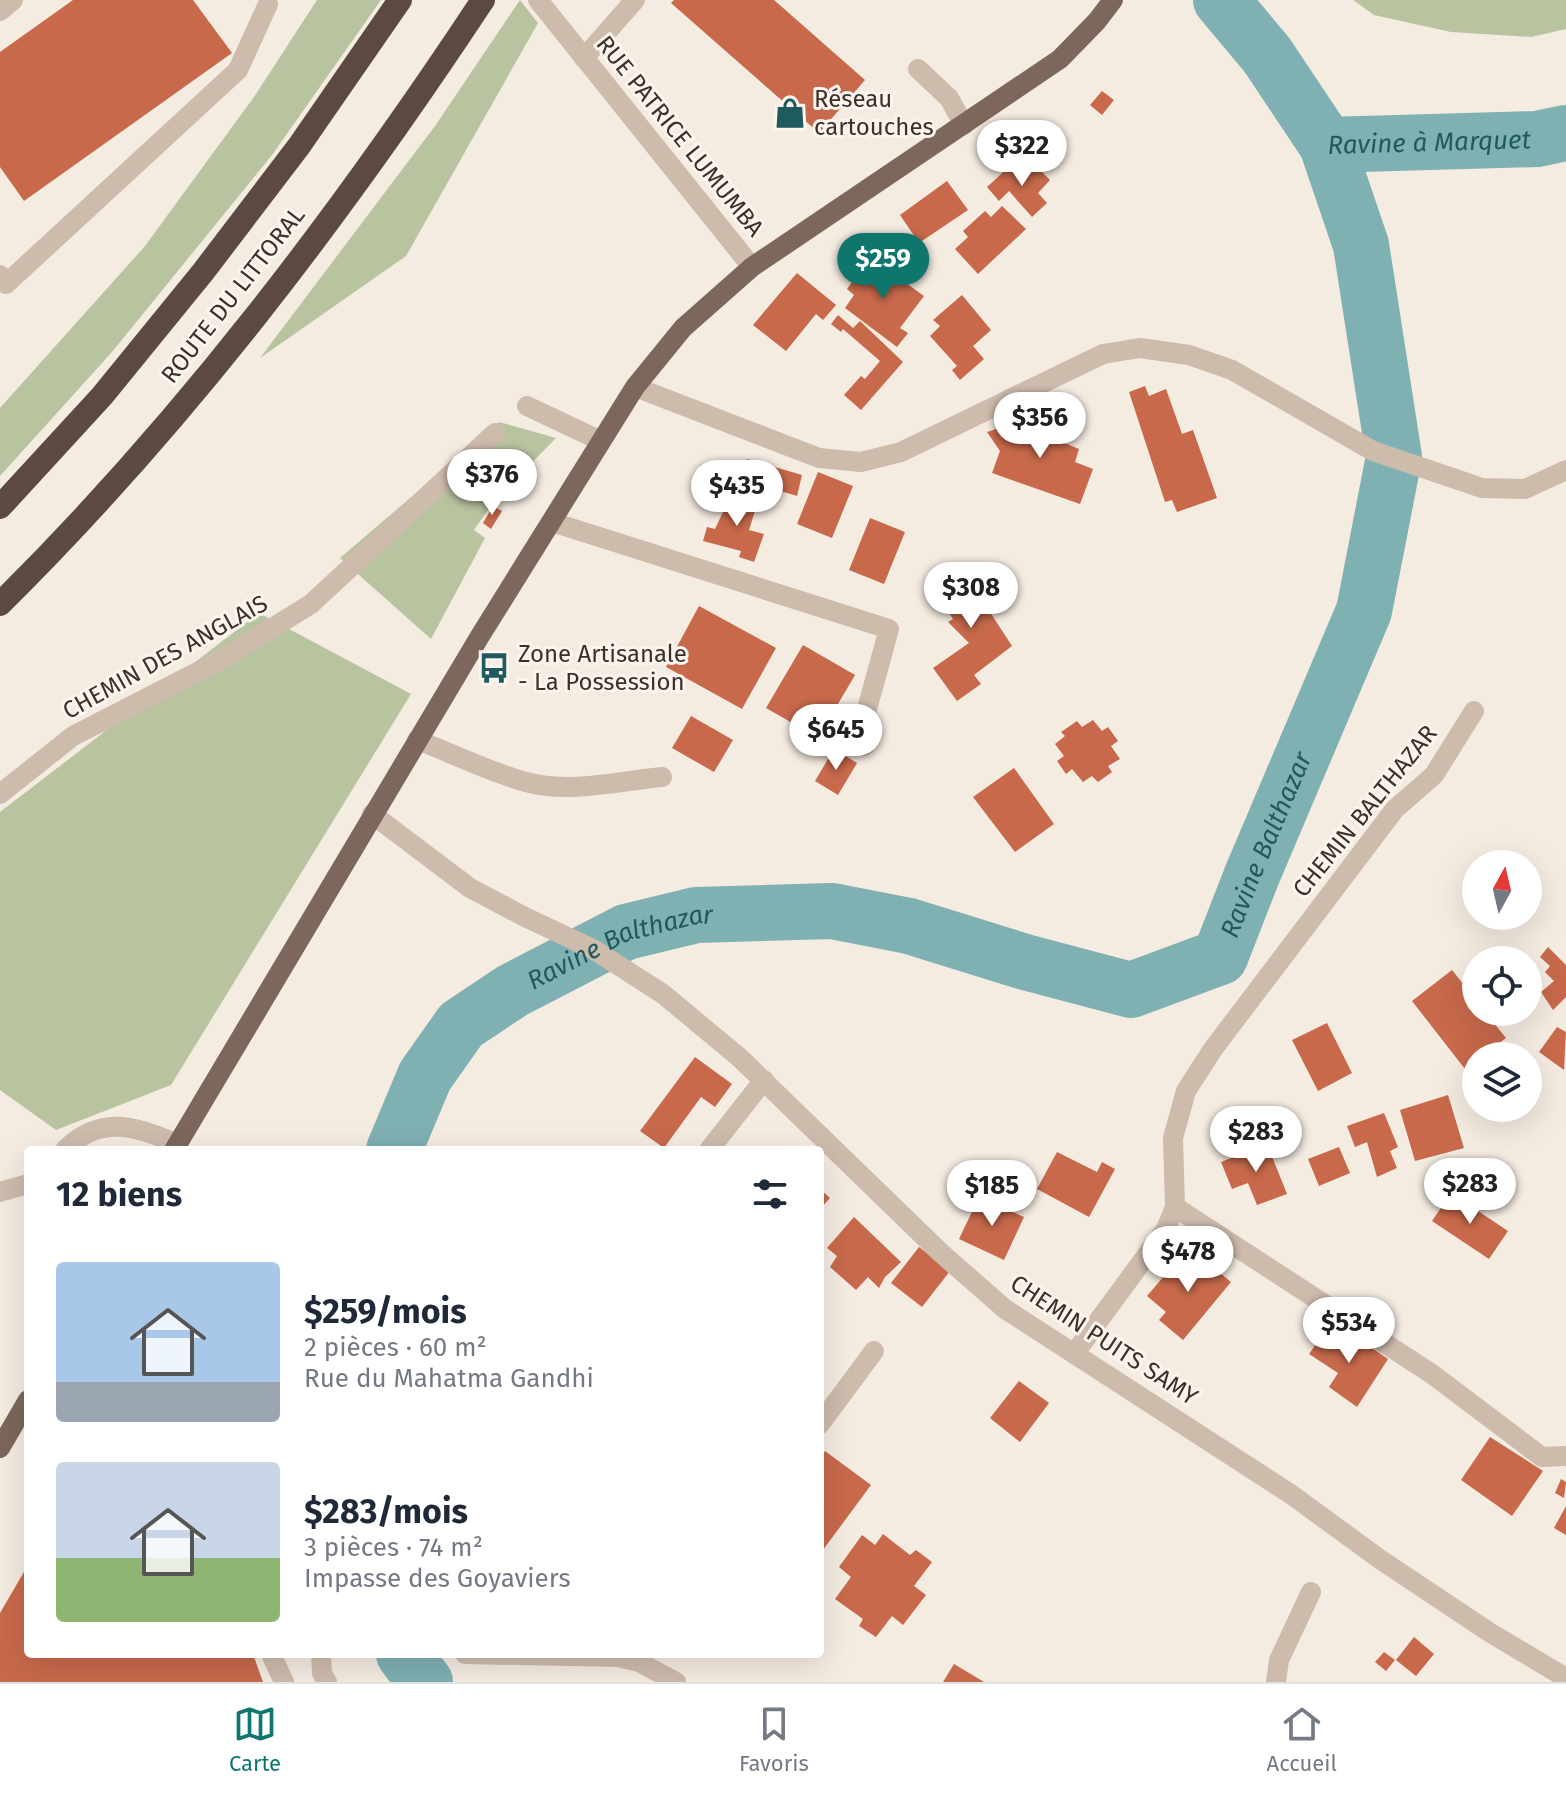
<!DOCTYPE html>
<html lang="fr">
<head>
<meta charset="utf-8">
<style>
	:root { --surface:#fff; --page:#f6f6f7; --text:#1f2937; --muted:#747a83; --line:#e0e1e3; --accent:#0f766e }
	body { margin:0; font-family:"Fira Sans",sans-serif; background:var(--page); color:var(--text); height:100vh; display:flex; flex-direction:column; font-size:30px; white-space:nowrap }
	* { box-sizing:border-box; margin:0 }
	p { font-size:26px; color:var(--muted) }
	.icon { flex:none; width:44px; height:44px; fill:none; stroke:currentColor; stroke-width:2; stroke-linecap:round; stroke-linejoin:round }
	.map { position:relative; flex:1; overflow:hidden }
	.panel { position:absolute; left:24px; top:1146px; width:800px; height:512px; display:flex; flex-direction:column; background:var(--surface); border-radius:8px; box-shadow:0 8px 32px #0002 }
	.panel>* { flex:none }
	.needle { width:52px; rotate:8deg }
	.tools { position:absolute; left:1462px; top:850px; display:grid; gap:16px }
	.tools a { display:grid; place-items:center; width:80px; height:80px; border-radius:50%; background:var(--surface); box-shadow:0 8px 32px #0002; font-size:40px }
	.price { position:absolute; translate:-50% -68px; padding:0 18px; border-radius:28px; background:#fff; color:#222; font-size:26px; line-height:52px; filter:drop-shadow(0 2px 4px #0008) }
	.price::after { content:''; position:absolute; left:50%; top:48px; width:24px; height:18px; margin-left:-12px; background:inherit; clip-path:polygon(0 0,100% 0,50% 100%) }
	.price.selected { background:var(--accent); color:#fff }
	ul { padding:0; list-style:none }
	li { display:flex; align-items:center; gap:24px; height:200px; padding:0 32px }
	li span { display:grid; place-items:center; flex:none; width:224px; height:160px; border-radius:8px; color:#555 }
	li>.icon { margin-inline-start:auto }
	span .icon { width:96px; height:96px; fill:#fffc; stroke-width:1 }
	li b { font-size:34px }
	h2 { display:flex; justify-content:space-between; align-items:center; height:96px; padding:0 32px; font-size:34px }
	.tab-bar { display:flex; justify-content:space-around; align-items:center; height:112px; border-top:2px solid var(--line); background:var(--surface); font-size:22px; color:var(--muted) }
	.tab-bar a { display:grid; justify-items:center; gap:4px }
	.tab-bar .selected { color:var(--accent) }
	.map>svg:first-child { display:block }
	.green { fill:#b8c4a0 }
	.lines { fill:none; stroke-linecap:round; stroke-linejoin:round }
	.river { stroke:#7fb0b2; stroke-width:56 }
	.building { fill:#c8694b }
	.minor { stroke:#cdbbac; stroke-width:20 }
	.major { stroke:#7d675c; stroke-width:20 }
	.highway { stroke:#5c4a42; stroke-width:24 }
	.labels { text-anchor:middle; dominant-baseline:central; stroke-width:6; stroke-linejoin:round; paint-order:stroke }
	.poi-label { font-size:24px; fill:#3b302b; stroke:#fbf5ee; text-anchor:start }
	.street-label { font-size:24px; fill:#3b302b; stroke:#fbf5ee }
	.water-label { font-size:26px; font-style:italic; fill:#1f5a5e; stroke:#fbf5ee }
</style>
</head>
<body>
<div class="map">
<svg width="1566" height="1682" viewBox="0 0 1566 1682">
	<rect width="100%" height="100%" fill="#f4ebe1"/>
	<!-- green -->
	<g class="green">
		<polygon points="317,0 381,0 272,155 112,352 0,476 0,408 145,246 254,97"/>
		<polygon points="520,0 538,23 406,256 260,358 435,126"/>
		<polygon points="1353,0 1566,0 1566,29 1531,37 1451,32 1374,15"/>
		<polygon points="499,422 556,438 494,501 474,530 485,538 431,639 340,558"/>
		<polygon points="259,613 411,694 171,1085 56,1130 0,1090 0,812"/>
	</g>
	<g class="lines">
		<!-- river -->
		<g class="river">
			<path id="s1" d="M1221 0 1267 55 1327 145 1537 139 1566 133"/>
			<path id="s2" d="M394 1150 425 1076 461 1025 512 991 626 932 696 915 832 911 909 926 1025 962 1131 990 1220 957 1252 875 1364 611 1394 457 1361 245 1327 145"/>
			<polyline points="404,1654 425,1682"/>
		</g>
	</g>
	<!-- building -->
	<g class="building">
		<polygon points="73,0 193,0 232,53 24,201 0,167 0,52"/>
		<polygon points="674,0 774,0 865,80 819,133 671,3"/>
		<polygon points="1102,91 1114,100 1102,115 1090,105"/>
		<polygon points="1018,140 1036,160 1028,169 1009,148"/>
		<polygon points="1011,165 1024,178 1036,166 1050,180 1038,193 1047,203 1032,217 1009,191 999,201 987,187"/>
		<polygon points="947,181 968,210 919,243 900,215"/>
		<polygon points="1002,206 1026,229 978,274 955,249 968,237 963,231 985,211 991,217"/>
		<polygon points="870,257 924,296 900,328 908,333 897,347 845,308 854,295 847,289"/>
		<polygon points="797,273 836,305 823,320 816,314 786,351 753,325"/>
		<polygon points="962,295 991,330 973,346 984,359 960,380 952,370 957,366 930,336 940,326 933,320"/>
		<polygon points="838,315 853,328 860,321 903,362 861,410 844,395 861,376 865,379 880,361 843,329 841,332 831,324"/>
		<polygon points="1145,386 1149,396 1166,389 1182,434 1193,430 1217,498 1177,512 1172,500 1165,502 1129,392"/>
		<polygon points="1029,418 1063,431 1060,441 1079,449 1075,462 1093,469 1080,504 992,473 1000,451 987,432"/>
		<polygon points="747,459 802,475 797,496 741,479"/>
		<polygon points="818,472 853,486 832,538 797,524"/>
		<polygon points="732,493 758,501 749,530 764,534 754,562 739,557 741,551 703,541 707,527 715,529"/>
		<polygon points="493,506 502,511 491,529 483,523"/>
		<polygon points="870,518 905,532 884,584 849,570"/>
		<polygon points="961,569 974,586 993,571 1007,590 986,606 1012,646 974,675 981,684 957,701 933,668 969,643 948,622 953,619 932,588"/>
		<polygon points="699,606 776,648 742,709 666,667"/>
		<polygon points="803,645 855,675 835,709 847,716 831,745 766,708"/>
		<polygon points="691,716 733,740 714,772 672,748"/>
		<polygon points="1093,720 1102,731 1108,727 1118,741 1111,746 1120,759 1108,766 1112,772 1098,782 1092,776 1083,782 1072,769 1066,774 1057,761 1064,756 1055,744 1065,736 1061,732 1077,721 1082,727"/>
		<polygon points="834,749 857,763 838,795 815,781"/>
		<polygon points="1014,768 1054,824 1015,852 973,797"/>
		<polygon points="1548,947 1566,965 1566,997 1553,1010 1541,992 1554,981 1545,972 1550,966 1540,957"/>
		<polygon points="1452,970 1476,1000 1476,1012 1485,1012 1506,1038 1482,1056 1476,1056 1476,1061 1465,1069 1412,1001"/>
		<polygon points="1327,1023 1352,1073 1318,1091 1292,1040"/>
		<polygon points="1557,1027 1566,1032 1564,1070 1539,1052"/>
		<polygon points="695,1057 732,1084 715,1107 701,1097 664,1148 640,1131"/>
		<polygon points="1448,1095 1464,1148 1415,1161 1400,1110"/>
		<polygon points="1384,1113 1398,1147 1390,1151 1397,1168 1377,1177 1367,1142 1355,1147 1347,1126"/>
		<polygon points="1267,1144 1287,1194 1257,1205 1248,1183 1232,1189 1221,1162"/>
		<polygon points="1339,1147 1350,1173 1319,1186 1308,1159"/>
		<polygon points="1057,1152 1097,1172 1102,1162 1115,1169 1089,1217 1037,1189"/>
		<polygon points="820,1189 830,1198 820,1209"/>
		<polygon points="1451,1193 1508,1231 1489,1259 1432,1221"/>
		<polygon points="979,1197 1024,1217 1004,1260 959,1239"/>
		<polygon points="854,1217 901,1262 885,1277 879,1288 868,1277 856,1290 830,1267 837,1256 827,1248"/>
		<polygon points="919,1247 950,1271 922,1307 891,1283"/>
		<polygon points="1182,1255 1196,1267 1203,1259 1231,1282 1183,1340 1159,1320 1166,1312 1147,1296"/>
		<polygon points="1327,1328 1356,1348 1362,1341 1388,1359 1357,1407 1329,1387 1338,1373 1309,1354"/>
		<polygon points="1019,1381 1049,1403 1020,1442 990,1418"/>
		<polygon points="1490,1437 1543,1471 1512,1516 1461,1480"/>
		<polygon points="825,1451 871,1485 820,1554 820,1458"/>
		<polygon points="1561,1479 1566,1482 1564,1498 1555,1493"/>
		<polygon points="1566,1506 1566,1535 1554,1528"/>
		<polygon points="883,1534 910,1555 916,1550 932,1562 914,1586 926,1595 903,1625 892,1616 876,1637 859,1626 863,1619 835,1599 851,1577 839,1567 862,1535 875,1545"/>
		<polygon points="28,1565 28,1654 253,1654 263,1682 0,1682 0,1613"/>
		<polygon points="1414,1637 1434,1654 1416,1676 1396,1660"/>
		<polygon points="1384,1652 1395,1660 1386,1671 1375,1662"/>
		<polygon points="954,1664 984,1682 943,1682"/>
	</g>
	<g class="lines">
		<!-- minor -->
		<g class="minor">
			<polyline points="538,0 752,267"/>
			<polyline points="0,11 13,0"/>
			<polyline points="584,58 635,0"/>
			<polyline points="918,69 949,98 964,125"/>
			<polyline points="0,275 6,284 238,70 268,4"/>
			<polyline points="635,387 819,458 861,462 901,452 1103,354 1140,348 1189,355 1232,370 1373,451 1482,488 1525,489 1566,470"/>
			<polyline points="527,406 601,441"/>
			<polyline points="552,522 889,629 864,720 864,746"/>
			<path d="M417 740C452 753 489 772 526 782 569 794 619 781 662 777"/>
			<polyline points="0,794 73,736 219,661 311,604 495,433"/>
			<polyline points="372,814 470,888 525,917 593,949 663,994 740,1058 941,1253 1005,1309 1292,1495 1381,1560 1489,1632 1566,1678"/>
			<path d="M65 1150C100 1114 137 1126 177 1144"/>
			<polyline points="709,1150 764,1080"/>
			<polyline points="0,1192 28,1184"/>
			<polyline points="1175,1207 1432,1374 1542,1457 1566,1456"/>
			<polyline points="1074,1354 1166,1229 1175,1207 1173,1138 1186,1091 1213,1049 1395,809 1434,775 1474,711"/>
			<polyline points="820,1424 874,1351"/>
			<polyline points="271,1654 284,1682"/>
			<polyline points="321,1654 322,1673 327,1682"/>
			<polyline points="465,1654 618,1657 639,1662 676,1682"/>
			<polyline points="1276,1682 1279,1660 1311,1592"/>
		</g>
		<!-- major -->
		<g class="major">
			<polyline points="174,1150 480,636 635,387 683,328 752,267 1060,59 1097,21 1113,0"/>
			<polyline points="0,1448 28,1400"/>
		</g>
		<!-- highway -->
		<g class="highway">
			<polyline points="0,507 102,396 203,272 299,146 400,0"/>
			<path d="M0 604C183 423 341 215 483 0"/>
		</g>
	</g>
	<!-- icons -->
	<defs>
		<symbol id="shop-bare" viewBox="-9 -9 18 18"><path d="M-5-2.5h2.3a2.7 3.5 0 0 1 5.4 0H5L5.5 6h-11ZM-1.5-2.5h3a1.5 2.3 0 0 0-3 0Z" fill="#1f5a5e" stroke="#fbf5ee" stroke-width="2.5" paint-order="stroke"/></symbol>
		<symbol id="bus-bare" viewBox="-9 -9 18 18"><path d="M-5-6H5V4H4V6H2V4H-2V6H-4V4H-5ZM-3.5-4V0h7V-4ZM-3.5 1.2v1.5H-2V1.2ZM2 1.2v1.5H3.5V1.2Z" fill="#1f5a5e" stroke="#fbf5ee" stroke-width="2.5" paint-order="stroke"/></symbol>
	</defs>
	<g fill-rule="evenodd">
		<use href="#shop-bare" x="768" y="91" width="44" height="44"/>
		<use href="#bus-bare" x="472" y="646" width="44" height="44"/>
	</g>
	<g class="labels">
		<!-- poi labels -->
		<g class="poi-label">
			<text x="814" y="99">Réseau<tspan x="814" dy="28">cartouches</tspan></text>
			<text x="518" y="654">Zone Artisanale<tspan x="518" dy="28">- La Possession</tspan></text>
		</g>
		<!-- street labels -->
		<g class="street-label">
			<text transform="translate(680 136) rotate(51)">RUE PATRICE LUMUMBA</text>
			<text transform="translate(233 295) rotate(-52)">ROUTE DU LITTORAL</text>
			<text transform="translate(165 657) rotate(-29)">CHEMIN DES ANGLAIS</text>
			<text transform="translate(1365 811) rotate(-51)">CHEMIN BALTHAZAR</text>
			<text transform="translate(1104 1340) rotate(33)">CHEMIN PUITS SAMY</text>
		</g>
		<!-- water labels -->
		<g class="water-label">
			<text stroke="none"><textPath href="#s1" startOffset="282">Ravine à Marquet</textPath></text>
			<text stroke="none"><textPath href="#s2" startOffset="1066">Ravine Balthazar</textPath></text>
			<text stroke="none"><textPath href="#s2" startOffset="322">Ravine Balthazar</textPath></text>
		</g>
	</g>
</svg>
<div class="tools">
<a><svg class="needle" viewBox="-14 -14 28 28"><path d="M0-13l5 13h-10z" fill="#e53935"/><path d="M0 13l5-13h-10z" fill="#747a83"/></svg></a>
<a><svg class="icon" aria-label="locate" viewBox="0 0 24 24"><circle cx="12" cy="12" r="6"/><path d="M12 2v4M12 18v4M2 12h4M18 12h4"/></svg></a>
<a><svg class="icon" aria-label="layers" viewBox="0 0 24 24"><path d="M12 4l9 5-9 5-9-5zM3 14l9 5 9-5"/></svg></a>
</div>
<b class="price" style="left:1022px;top:188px">$322</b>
<b class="price selected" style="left:883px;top:301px">$259</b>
<b class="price" style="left:1040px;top:460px">$356</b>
<b class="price" style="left:492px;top:517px">$376</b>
<b class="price" style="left:737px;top:528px">$435</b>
<b class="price" style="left:971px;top:630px">$308</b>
<b class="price" style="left:836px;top:772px">$645</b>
<b class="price" style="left:1256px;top:1174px">$283</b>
<b class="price" style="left:1470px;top:1226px">$283</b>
<b class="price" style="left:992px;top:1228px">$185</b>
<b class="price" style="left:1188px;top:1294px">$478</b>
<b class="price" style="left:1349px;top:1365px">$534</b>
<section class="panel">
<h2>12 biens<svg class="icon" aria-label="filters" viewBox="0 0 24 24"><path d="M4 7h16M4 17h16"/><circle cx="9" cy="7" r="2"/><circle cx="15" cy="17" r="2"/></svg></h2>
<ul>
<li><span style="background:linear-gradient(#a9c7e8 75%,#9aa5b1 0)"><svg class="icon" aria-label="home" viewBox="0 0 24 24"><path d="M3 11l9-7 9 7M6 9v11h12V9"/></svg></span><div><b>$259/mois</b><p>2 pièces · 60 m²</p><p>Rue du Mahatma Gandhi</p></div></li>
<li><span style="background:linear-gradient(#c9d6e8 60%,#8fb573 0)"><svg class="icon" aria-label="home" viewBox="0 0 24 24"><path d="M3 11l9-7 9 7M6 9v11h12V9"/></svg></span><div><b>$283/mois</b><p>3 pièces · 74 m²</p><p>Impasse des Goyaviers</p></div></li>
</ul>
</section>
</div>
<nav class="tab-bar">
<a class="selected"><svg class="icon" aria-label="map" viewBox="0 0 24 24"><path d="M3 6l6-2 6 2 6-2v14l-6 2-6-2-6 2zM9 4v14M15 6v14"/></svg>Carte</a>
<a><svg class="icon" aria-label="saved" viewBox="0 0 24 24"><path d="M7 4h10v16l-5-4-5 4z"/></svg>Favoris</a>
<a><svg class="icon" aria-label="home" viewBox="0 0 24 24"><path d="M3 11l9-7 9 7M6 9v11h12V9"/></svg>Accueil</a>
</nav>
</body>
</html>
